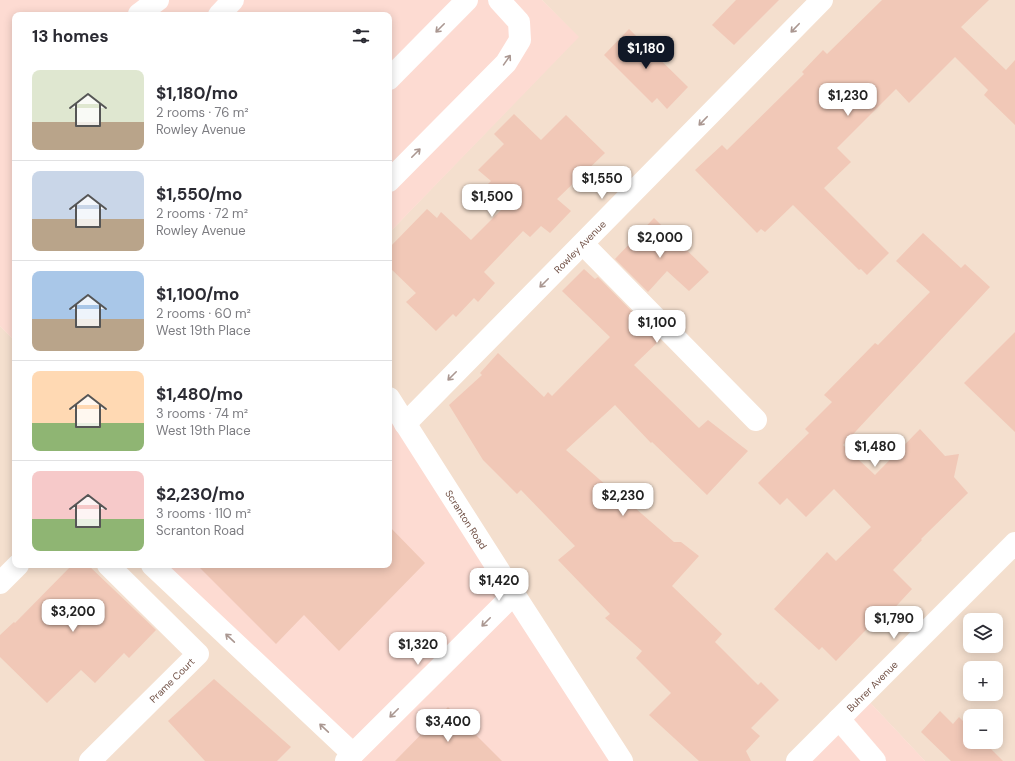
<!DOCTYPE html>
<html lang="en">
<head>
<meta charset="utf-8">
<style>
	:root { --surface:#fff; --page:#f7f7f7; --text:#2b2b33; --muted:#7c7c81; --line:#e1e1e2; --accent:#111827 }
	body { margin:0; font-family:"DM Sans",sans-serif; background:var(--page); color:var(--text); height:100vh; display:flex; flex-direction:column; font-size:15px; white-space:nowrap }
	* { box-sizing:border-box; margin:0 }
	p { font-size:13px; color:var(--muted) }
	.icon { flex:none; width:22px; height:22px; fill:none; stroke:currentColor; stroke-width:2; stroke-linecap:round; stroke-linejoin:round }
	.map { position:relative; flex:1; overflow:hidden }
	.panel { position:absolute; left:12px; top:12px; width:380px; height:556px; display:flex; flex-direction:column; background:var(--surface); border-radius:8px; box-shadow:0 2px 10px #0003 }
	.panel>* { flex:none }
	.buttons { position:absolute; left:963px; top:613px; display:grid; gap:8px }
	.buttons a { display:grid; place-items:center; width:40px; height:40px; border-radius:8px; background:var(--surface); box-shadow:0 2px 10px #0003; font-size:20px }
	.price { position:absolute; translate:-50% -34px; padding:0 9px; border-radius:8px; background:#fff; color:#222; font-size:13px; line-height:26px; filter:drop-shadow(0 1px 2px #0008) }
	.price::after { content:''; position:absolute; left:50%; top:24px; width:12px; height:9px; margin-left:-6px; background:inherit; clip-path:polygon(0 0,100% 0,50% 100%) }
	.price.selected { background:var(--accent); color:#fff }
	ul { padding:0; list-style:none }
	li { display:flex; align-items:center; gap:12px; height:100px; padding:0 20px }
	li+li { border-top:1px solid var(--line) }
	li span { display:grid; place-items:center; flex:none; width:112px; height:80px; border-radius:8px; color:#555 }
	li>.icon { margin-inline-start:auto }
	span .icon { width:48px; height:48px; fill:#fffc; stroke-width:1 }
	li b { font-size:17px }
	h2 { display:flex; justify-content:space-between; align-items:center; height:48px; padding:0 20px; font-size:17px }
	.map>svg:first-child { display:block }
	.residential { fill:#f4dfce; fill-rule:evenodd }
	.commercial { fill:#fddbd2 }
	.building { fill:#f1c8b7 }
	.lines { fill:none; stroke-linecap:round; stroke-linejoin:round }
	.minor { stroke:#fff; stroke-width:22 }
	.oneway { stroke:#aa9791 }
	.labels { text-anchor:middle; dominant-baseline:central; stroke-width:4; stroke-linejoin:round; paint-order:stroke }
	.street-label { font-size:10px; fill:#725247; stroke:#fff2e5 }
</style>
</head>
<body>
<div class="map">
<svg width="1015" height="761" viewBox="0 0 1015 761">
	<rect width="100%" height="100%" fill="#fceedf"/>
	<!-- residential -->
	<g class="residential">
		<path d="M542 0H1015V761H925L863 695 797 761H622L389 398V233L578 37ZM970 620H996V646H970ZM970 668H996V694H970ZM970 716H996V742H970Z"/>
		<polygon points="0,326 15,341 15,565 152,565 346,761 0,761"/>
	</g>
	<!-- commercial -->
	<g class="commercial">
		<polygon points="0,0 542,0 579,37 389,233 389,15 15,15 15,341 0,326"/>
		<polygon points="389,398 622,761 346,761 152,565 389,565"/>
		<polygon points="863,695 925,761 797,761"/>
	</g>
	<!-- building -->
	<g class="building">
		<polygon points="736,0 779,0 734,45 712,25"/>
		<polygon points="882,0 989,0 961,27 1006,70 1015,60 1015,125 984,95 988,90 955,57 909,103 896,89 837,148 851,162 824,188 889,253 867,275 861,269 859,270 793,205 765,232 761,229 757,233 695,170 722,145 727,150 804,74 802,72 823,50 827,54"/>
		<polygon points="629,29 688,87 667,109 657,98 652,103 604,55"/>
		<polygon points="514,114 541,140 566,115 605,153 557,199 571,211 550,233 541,226 530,237 523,231 484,272 495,283 478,302 474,298 456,317 453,314 436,331 406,302 416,293 389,267 389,248 427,209 437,218 441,212 471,240 507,204 487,185 491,181 478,170 504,144 494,134"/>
		<polygon points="654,218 709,272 689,291 667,271 648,292 615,259"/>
		<polygon points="923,233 961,268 965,264 990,287 843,445 875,475 920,429 945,456 959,454 954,477 968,493 921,539 922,540 893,570 912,589 889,614 885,610 836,661 822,647 819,650 774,609 827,552 836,561 871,527 834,489 806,517 787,498 780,505 758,483 809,433 805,429 832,402 824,395 875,343 878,345 930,292 896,261"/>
		<polygon points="584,269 595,279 598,277 660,340 634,365 699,428 708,420 748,451 707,495 652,442 651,443 615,405 566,450 624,501 626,500 674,542 681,542 699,556 672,586 722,634 715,642 758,685 761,682 779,700 751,728 760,736 746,751 751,761 699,761 649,715 671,693 636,658 642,651 605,618 610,614 558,560 575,546 521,490 517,494 483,460 449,405 482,375 480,373 498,353 544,397 548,392 552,396 610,337 562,291"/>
		<polygon points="1015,332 1015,432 964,383"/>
		<polygon points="389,526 425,563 339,651 304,615 276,644 197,565 389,565"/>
		<polygon points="72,565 88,565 156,630 129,658 124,653 95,683 81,670 47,703 0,657 0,635 14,622 15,623"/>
		<polygon points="214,679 291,747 277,761 205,761 168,721"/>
		<polygon points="448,707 502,761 395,761"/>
		<polygon points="940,711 953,724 959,717 970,728 970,742 984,742 1003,761 951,761 921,732"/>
	</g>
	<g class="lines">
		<!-- minor -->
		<g class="minor">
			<polyline points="139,14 158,0"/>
			<polyline points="219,15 233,0"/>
			<polyline points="389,79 467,0"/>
			<polyline points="389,181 506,63 520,40 519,22 499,0"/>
			<polyline points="583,244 756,420"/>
			<path id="s1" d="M389 398 514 594 622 761"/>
			<path id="s2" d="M405 424 822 0"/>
			<polyline points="152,565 353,754"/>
			<polyline points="0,583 18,565"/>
			<polyline points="839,719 875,761"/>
			<path id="s3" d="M90 761 198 654 108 565"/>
			<polyline points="346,761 514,594"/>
			<path id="s4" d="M797 761 1015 543"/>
		</g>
	</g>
	<!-- one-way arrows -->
	<defs><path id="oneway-shaft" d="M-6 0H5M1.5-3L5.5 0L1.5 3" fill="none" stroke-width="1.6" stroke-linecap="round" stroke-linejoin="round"/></defs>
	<g class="oneway">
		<use href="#oneway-shaft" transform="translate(440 28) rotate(135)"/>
		<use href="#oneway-shaft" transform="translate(795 28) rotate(134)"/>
		<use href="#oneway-shaft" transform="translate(507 60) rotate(-55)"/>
		<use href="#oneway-shaft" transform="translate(703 121) rotate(134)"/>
		<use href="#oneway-shaft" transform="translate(416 153) rotate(-45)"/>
		<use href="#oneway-shaft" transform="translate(544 283) rotate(135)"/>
		<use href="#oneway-shaft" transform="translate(452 376) rotate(135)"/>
		<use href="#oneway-shaft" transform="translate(486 622) rotate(135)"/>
		<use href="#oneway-shaft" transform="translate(230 638) rotate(-137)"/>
		<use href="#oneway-shaft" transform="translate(394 713) rotate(135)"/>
		<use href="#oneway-shaft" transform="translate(324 728) rotate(-137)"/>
	</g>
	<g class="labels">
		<!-- street labels -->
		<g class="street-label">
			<text stroke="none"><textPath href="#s2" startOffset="249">Rowley Avenue</textPath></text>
			<text stroke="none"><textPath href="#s1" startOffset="144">Scranton Road</textPath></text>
			<text stroke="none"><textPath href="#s3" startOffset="115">Prame Court</textPath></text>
			<text stroke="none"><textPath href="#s4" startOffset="106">Buhrer Avenue</textPath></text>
		</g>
	</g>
</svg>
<div class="buttons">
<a><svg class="icon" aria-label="layers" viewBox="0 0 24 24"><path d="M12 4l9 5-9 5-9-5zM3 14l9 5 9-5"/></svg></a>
<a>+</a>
<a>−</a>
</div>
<b class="price selected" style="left:646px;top:70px">$1,180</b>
<b class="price" style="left:848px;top:117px">$1,230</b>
<b class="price" style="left:602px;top:200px">$1,550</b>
<b class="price" style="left:492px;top:218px">$1,500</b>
<b class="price" style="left:660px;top:259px">$2,000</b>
<b class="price" style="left:657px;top:344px">$1,100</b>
<b class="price" style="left:875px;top:468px">$1,480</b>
<b class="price" style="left:623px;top:517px">$2,230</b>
<b class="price" style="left:499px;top:602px">$1,420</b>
<b class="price" style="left:73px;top:633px">$3,200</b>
<b class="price" style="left:894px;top:640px">$1,790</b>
<b class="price" style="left:418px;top:666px">$1,320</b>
<b class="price" style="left:448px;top:743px">$3,400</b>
<section class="panel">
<h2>13 homes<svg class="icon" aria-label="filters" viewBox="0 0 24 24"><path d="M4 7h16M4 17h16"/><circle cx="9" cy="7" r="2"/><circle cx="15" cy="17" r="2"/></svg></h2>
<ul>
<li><span style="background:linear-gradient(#dfe7d0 65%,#b9a48a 0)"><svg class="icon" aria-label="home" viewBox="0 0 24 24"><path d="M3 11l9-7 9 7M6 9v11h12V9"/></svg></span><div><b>$1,180/mo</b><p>2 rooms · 76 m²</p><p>Rowley Avenue</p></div></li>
<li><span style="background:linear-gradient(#c9d6e8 60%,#b9a48a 0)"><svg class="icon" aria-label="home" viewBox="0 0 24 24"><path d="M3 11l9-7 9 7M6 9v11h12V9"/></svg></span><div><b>$1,550/mo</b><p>2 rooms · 72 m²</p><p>Rowley Avenue</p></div></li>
<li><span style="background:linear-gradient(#a9c7e8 60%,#b9a48a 0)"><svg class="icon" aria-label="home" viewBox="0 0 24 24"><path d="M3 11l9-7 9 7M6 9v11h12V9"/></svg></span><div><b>$1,100/mo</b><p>2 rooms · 60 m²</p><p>West 19th Place</p></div></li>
<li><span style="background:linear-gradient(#ffd9b3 65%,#8fb573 0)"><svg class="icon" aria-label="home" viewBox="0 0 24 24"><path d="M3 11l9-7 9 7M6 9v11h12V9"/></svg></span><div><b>$1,480/mo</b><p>3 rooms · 74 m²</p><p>West 19th Place</p></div></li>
<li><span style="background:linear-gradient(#f6c9c9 60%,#8fb573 0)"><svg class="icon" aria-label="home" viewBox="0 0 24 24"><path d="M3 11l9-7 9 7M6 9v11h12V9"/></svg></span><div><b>$2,230/mo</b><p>3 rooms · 110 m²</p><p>Scranton Road</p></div></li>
</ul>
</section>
</div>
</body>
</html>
